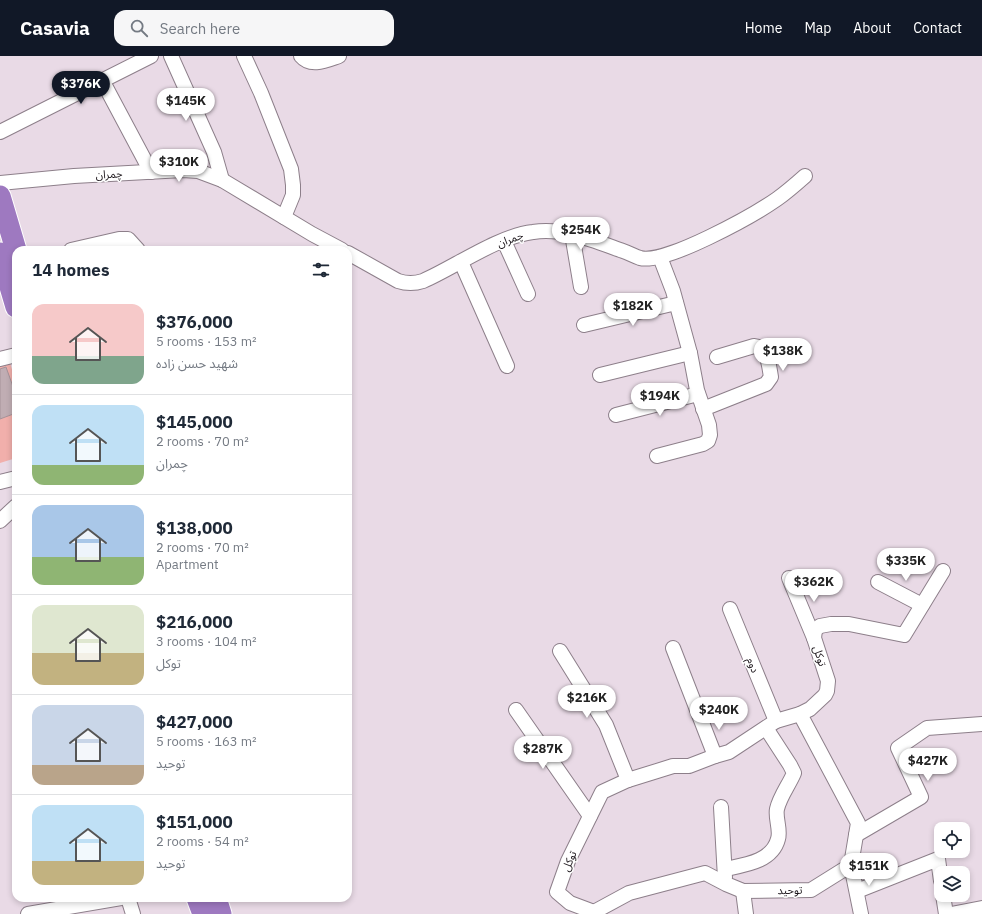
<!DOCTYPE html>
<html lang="en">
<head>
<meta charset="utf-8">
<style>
	:root { --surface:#fff; --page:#f6f6f7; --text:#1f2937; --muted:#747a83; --line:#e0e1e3; --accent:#111827 }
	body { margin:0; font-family:"IBM Plex Sans","Noto Sans Arabic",sans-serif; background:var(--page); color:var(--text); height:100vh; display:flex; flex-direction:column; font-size:15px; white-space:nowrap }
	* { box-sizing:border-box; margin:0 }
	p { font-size:13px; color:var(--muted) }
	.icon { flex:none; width:22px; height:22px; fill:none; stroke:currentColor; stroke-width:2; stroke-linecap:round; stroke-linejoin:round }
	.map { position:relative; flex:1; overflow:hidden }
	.sheet { position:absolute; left:12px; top:190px; width:340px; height:656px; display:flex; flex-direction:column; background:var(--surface); border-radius:12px; box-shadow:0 2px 6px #0003 }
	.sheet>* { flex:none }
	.fabs { position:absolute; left:934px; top:766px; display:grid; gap:8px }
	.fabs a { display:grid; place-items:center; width:36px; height:36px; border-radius:8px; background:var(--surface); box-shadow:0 2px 6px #0003; font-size:20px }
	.price { position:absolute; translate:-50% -34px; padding:0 9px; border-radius:14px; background:#fff; color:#222; font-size:13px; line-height:26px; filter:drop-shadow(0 1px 2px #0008) }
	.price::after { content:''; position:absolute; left:50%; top:24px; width:12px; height:9px; margin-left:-6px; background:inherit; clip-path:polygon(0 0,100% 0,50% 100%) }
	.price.on { background:var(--accent); color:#fff }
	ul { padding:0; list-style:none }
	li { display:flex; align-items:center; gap:12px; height:100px; padding:0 20px }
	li+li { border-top:1px solid var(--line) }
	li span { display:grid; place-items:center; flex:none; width:112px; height:80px; border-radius:12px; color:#555 }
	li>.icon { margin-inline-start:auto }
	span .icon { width:48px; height:48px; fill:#fffc; stroke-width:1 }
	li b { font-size:17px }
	h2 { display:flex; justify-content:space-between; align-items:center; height:48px; padding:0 20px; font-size:17px }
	header { display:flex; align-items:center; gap:24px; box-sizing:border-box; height:56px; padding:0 20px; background:var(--accent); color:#fff }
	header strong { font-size:19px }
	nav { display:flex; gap:22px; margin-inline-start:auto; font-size:14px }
	.search { width:280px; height:36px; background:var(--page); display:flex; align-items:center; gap:10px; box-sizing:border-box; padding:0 14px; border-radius:12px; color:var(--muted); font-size:15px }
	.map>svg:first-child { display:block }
	.green { fill:#f1afab }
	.building { fill:#c0adb3; stroke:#a69399 }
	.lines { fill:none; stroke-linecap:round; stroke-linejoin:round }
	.minor-casing { stroke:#8d7f8a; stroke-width:16 }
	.highway-casing { stroke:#fff; stroke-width:23 }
	.minor { stroke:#fff; stroke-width:14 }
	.highway { stroke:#9e79c0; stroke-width:21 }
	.labels { text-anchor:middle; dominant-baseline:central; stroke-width:3; stroke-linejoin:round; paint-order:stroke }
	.street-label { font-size:11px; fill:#1b151a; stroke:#fff }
</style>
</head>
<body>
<header>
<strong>Casavia</strong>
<div class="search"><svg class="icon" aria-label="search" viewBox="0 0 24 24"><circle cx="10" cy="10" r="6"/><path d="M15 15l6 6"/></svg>Search here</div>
<nav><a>Home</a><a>Map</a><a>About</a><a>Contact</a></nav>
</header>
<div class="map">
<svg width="982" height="858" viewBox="0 0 982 858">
	<rect width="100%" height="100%" fill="#e9dae6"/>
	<!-- green -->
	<polygon class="green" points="10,307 16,327 16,402 0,407 0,310"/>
	<!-- building -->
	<polygon class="building" points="6,311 16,339 16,357 0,363 0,313"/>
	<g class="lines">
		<defs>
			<g id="minor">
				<polyline points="171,0 214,96 222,124"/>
				<polyline points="244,0 261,37 291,113 293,129 293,139 284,161"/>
				<path d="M301 0C311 12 327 4 339 0"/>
				<polyline points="102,24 151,116"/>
				<polyline points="0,76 151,0"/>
				<polyline points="0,127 74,120 183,114 198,115 222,124 312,178 342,194"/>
				<polyline points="572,178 581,231"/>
				<polyline points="504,185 528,238"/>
				<polyline points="71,194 119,183 128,183 138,194"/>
				<path d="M348 197 398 225C407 228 414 228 423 225 455 211 498 180 533 176 563 171 595 185 623 195 629 197 634 200 640 202 665 209 754 159 777 143 787 136 796 128 805 120"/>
				<polyline points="461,206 507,310"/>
				<polyline points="584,269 676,247"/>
				<polyline points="0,303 16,299"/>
				<polyline points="600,319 690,297"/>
				<path d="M703 353 766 328 771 321C769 310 768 291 754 290L717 301"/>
				<polyline points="616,359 698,338"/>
				<polyline points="657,400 703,388 708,385 710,379 709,369 697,334 690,297 673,235 660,201"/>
				<polyline points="0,426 16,422"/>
				<polyline points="0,465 16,450"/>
				<polyline points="789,522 814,582"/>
				<polyline points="878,526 922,549"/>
				<polyline points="730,553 776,665"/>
				<polyline points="673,592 715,700 729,696 776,665 800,658 810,653 825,639 827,635 828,625 814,582 815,574 820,570 831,568 849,568 904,579 943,515"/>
				<polyline points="560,595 606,669 628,724"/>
				<polyline points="516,654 590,760"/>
				<polyline points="721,751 725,822"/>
				<polyline points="856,779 921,741 898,692 927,672 982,668"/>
				<polyline points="851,809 861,858"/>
				<path d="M725 813C744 809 772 806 778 783 781 774 775 762 777 753 780 740 789 729 794 717L790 709 766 672"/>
				<polyline points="743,835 746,858"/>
				<polyline points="857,835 938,803 941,825"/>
				<polyline points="943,839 946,858"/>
				<polyline points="128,842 133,858"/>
				<polyline points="594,856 570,847 557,836 568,805 602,736 628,724 673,710 689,710 715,700"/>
				<polyline points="28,858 121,842"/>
				<polyline points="593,858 594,856 629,837 705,817 726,828 743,835 811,834 851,809 858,767 800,658"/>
				<polyline points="951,858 982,852"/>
			</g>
			<g id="highway">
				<polyline points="0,140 16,194"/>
				<polyline points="0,197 16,251"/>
				<polyline points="197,842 203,858"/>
				<polyline points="216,842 221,858"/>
			</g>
		</defs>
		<!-- minor casing -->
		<use href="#minor" class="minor-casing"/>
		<!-- highway casing -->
		<use href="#highway" class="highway-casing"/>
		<!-- minor -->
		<use href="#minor" class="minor"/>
		<!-- highway -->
		<use href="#highway" class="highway"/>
	</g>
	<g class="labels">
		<!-- street labels -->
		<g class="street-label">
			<text transform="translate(109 118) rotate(-3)">چمران</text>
			<text transform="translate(510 183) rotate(-20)">چمران</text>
			<text transform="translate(820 600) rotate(72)">توکل</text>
			<text transform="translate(753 609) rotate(68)">دوم</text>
			<text transform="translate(569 805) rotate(-67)">توکل</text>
			<text transform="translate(790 834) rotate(-1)">توحید</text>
		</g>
	</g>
</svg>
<div class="fabs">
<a><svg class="icon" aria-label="locate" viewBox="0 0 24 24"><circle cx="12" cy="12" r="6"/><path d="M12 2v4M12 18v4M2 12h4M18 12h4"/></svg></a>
<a><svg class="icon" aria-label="layers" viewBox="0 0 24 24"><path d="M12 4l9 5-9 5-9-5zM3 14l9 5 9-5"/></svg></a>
</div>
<b class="price on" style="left:81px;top:49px">$376K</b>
<b class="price" style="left:186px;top:66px">$145K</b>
<b class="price" style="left:179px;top:127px">$310K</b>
<b class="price" style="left:581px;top:195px">$254K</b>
<b class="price" style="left:633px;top:271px">$182K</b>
<b class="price" style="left:783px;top:316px">$138K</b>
<b class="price" style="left:660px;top:361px">$194K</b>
<b class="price" style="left:906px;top:526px">$335K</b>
<b class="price" style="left:814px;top:547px">$362K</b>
<b class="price" style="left:587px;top:663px">$216K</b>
<b class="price" style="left:719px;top:675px">$240K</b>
<b class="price" style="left:543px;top:714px">$287K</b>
<b class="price" style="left:928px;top:726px">$427K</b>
<b class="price" style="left:869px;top:831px">$151K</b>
<section class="sheet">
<h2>14 homes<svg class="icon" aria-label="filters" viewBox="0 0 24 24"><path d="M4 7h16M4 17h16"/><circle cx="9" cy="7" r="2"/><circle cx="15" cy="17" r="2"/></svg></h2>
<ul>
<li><span style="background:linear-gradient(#f6c9c9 65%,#7fa58c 0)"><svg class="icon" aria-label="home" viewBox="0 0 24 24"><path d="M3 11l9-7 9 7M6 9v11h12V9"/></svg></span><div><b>$376,000</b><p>5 rooms · 153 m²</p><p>شهید حسن زاده</p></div></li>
<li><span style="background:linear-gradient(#bfe0f5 75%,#8fb573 0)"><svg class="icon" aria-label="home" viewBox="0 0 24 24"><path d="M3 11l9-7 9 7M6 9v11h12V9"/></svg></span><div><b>$145,000</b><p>2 rooms · 70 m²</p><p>چمران</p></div></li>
<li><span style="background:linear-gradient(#a9c7e8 65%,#8fb573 0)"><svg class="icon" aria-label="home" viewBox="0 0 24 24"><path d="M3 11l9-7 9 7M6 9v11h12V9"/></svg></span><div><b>$138,000</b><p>2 rooms · 70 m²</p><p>Apartment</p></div></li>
<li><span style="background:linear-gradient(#dfe7d0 60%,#c2b280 0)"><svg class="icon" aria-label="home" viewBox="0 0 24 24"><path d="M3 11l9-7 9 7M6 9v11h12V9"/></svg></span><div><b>$216,000</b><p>3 rooms · 104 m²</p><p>توکل</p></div></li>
<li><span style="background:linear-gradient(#c9d6e8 75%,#b9a48a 0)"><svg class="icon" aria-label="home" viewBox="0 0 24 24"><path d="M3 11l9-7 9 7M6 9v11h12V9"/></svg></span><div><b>$427,000</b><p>5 rooms · 163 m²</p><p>توحید</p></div></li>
<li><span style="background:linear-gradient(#bfe0f5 70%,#c2b280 0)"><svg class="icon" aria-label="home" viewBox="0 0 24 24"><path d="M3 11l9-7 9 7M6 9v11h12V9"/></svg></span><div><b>$151,000</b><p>2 rooms · 54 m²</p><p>توحید</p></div></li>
</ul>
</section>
</div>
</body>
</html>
